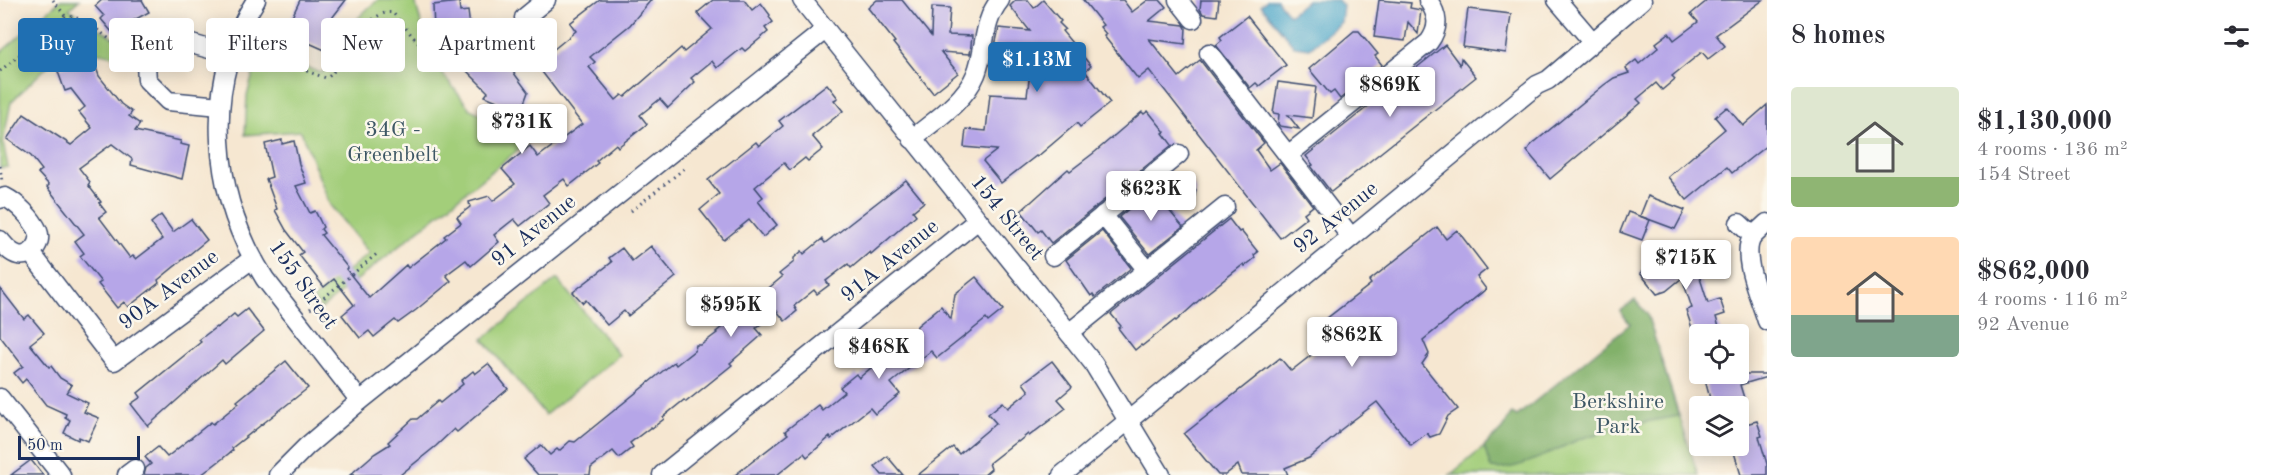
<!DOCTYPE html>
<html lang="en">
<head>
<meta charset="utf-8">
<style>
	:root { --surface:#fff; --page:#f7f7f7; --text:#2b2b33; --muted:#7c7c81; --accent:#1f6fb2 }
	body { margin:0; font-family:"Old Standard TT",serif; background:var(--page); color:var(--text); height:100vh; display:flex; flex-direction:column; font-size:22px; white-space:nowrap }
	* { box-sizing:border-box; margin:0 }
	p { font-size:20px; color:var(--muted) }
	.icon { flex:none; width:33px; height:33px; fill:none; stroke:currentColor; stroke-width:2; stroke-linecap:round; stroke-linejoin:round }
	.map { position:relative; flex:1; overflow:hidden }
	.side { display:flex; flex-direction:column; background:var(--surface); width:510px }
	.side>* { flex:none }
	.banner { position:absolute; left:18px; top:18px; width:570px; height:54px; display:flex; gap:12px }
	.controls { position:absolute; left:1689px; top:324px; display:grid; gap:12px }
	.controls a { display:grid; place-items:center; width:60px; height:60px; border-radius:6px; background:var(--surface); box-shadow:0 3px 15px #0003; font-size:30px }
	.scale { position:absolute; left:18px; bottom:15px; width:122px; box-sizing:border-box; padding-left:6px; border:3px solid #1b2f5e; border-top:0; font-size:16px; line-height:21px; white-space:nowrap; color:#1b2f5e; -webkit-text-stroke:4px #fbf7ec; paint-order:stroke }
	.price { position:absolute; translate:-50% -51px; padding:0 14px; border-radius:6px; background:#fff; color:#222; font-size:20px; line-height:39px; filter:drop-shadow(0 2px 3px #0008) }
	.price::after { content:''; position:absolute; left:50%; top:36px; width:18px; height:14px; margin-left:-9px; background:inherit; clip-path:polygon(0 0,100% 0,50% 100%) }
	.price.on { background:var(--accent); color:#fff }
	ul { padding:0; list-style:none }
	li { display:flex; align-items:center; gap:18px; height:150px; padding:0 24px }
	li span { display:grid; place-items:center; flex:none; width:168px; height:120px; border-radius:6px; color:#555 }
	li>.icon { margin-inline-start:auto }
	span .icon { width:72px; height:72px; fill:#fffc; stroke-width:1 }
	li b { font-size:26px }
	h2 { display:flex; justify-content:space-between; align-items:center; height:72px; padding:0 24px; font-size:26px }
	.chip { padding:0 21px; border-radius:6px; background:var(--surface); box-shadow:0 3px 15px #0003; font-size:21px; line-height:54px }
	.chip.on { background:var(--accent); color:#fff }
	main { display:flex; flex:1; min-height:0 }
	.map>svg:first-child { display:block }
	.green { fill:#a3ce7a; stroke:#5f7e6c; stroke-width:1.5 }
	.forest { fill:#82b16a; stroke:#4e7064; stroke-width:1.5 }
	.water { fill:#4ba6c9; stroke:#336a94; stroke-width:1.5 }
	.building { fill:#b6a6e8 }
	.lines { fill:none; stroke-linecap:round; stroke-linejoin:round }
	.minor-casing { stroke:#3c4b6f; stroke-width:21 }
	.path { stroke:#3c4b6f; stroke-width:3; stroke-dasharray:1.5 4.5; stroke-linecap:butt }
	.minor { stroke:#fff; stroke-width:18 }
	.labels { text-anchor:middle; dominant-baseline:central; stroke-width:5; stroke-linejoin:round; paint-order:stroke }
	.park-label { font-size:22px; fill:#3d5765; stroke:#fbf7ec }
	.street-label { font-size:22px; fill:#1b2f5e; stroke:#fbf7ec }
</style>
</head>
<body>
<main>
<div class="map">
<svg width="1767" height="475" viewBox="0 0 1767 475">
	<rect width="100%" height="100%" fill="#fbf7ec"/>
	<filter id="ink" filterUnits="userSpaceOnUse"><feTurbulence type="fractalNoise" baseFrequency=".0167" numOctaves="2"/><feDisplacementMap in="SourceGraphic" scale="12" xChannelSelector="R" yChannelSelector="G"/><feConvolveMatrix kernelMatrix="1 2 1 2 8 2 1 2 1" color-interpolation-filters="sRGB"/></filter>
	<filter id="wash" filterUnits="userSpaceOnUse"><feTurbulence type="fractalNoise" baseFrequency=".008" numOctaves="4" result="noise"/><feDisplacementMap in="SourceGraphic" scale="24" xChannelSelector="R" yChannelSelector="G"/><feGaussianBlur stdDeviation="1.35" result="paint"/><feColorMatrix in="noise" values="0 0 0 0 0 0 0 0 0 0 0 0 0 0 0 0 0 1.4 0 .05"/><feComposite in="paint" operator="in"/></filter>
	<g filter="url(#wash)">
		<rect width="100%" height="100%" fill="#f6e7d1"/>
		<!-- green -->
		<g class="green">
			<polygon points="61,0 79,0 69,9 119,41 129,51 123,58 68,46 11,102 3,143 8,167 0,168 0,53"/>
			<path d="M378 0H415L424 35 490 28 497 39 438 68 470 109 533 138 321 309 313 299 369 253 330 205 301 131 245 135 247 96 259 51 322 73C336 45 352 20 378 0Z"/>
			<polygon points="557,279 619,355 545,415 483,339"/>
			<polygon points="1647,314 1698,475 1450,475"/>
		</g>
		<!-- forest -->
		<path class="forest" d="M1635 300 1647 314 1679 416C1647 421 1614 428 1583 438 1556 448 1518 473 1491 468L1484 447 1502 429 1512 413 1517 416 1630 324 1620 311Z"/>
		<!-- water -->
		<polygon class="water" points="1267,0 1277,0 1289,15 1307,0 1338,0 1343,6 1341,22 1310,48 1294,46 1261,5"/>
		<g id="blocks">
			<!-- building -->
			<g class="building">
				<polygon points="102,0 142,0 149,12 112,32 101,19 104,16 95,6"/>
				<polygon points="300,0 346,0 332,18 344,25 327,51 309,43 299,63 276,51"/>
				<polygon points="600,0 651,0 630,25 590,57 595,62 589,67 616,100 622,95 625,97 681,48 684,52 712,29 697,13 713,0 744,0 752,10 761,3 770,15 769,17 773,22 765,28 768,32 745,51 742,48 717,68 712,61 691,78 695,82 668,108 660,99 640,115 647,124 618,147 616,144 596,161 598,163 569,186 564,179 543,195 549,203 520,226 514,219 494,235 499,242 471,266 466,260 446,275 451,281 416,310 398,323 395,320 374,337 369,331 360,338 342,315 354,305 334,279 324,287 299,255 303,252 286,230 275,210 277,209 266,179 272,177 265,144 282,140 282,144 294,141 299,164 306,183 296,186 310,213 315,211 323,227 321,229 324,233 321,235 348,268 346,269 369,298 406,265 408,268 446,238 444,236 461,223 457,217 470,207 469,202 489,196 493,201 515,184 502,169 530,146 538,157 582,124 536,64 576,31 570,23"/>
				<polygon points="877,0 902,0 931,36 932,7 950,8 948,35 972,36 970,54 941,52 958,73 933,93 893,43 895,42 868,8"/>
				<polygon points="1016,0 1028,0 1034,8 1043,0 1061,21 1059,23 1065,29 1062,31 1091,66 1085,71 1110,103 1080,127 1077,123 1037,157 1036,156 1001,183 983,161 997,150 964,147 966,129 986,131 990,94 1027,96 1030,72 1004,69 1007,47 995,46 999,28 1030,31 1010,6"/>
				<polygon points="1083,0 1123,0 1132,12 1148,0 1160,0 1166,7 1149,21 1184,25 1186,28 1185,44 1149,39 1179,77 1200,60 1264,143 1256,150 1270,170 1280,163 1313,206 1304,213 1307,217 1280,238 1149,70 1138,79 1104,36 1106,34 1100,27 1103,25"/>
				<polygon points="1201,0 1219,0 1217,16 1203,14 1200,9"/>
				<polygon points="1379,0 1411,3 1410,8 1421,10 1418,34 1408,22 1405,41 1374,37"/>
				<polygon points="1708,0 1763,0 1716,35 1725,46 1708,59 1702,52 1672,76 1675,79 1662,90 1656,83 1637,99 1641,103 1550,179 1527,151 1530,146 1604,85 1614,78 1629,73 1626,68 1636,60 1639,64 1659,47 1656,43 1669,33 1674,40 1698,22 1691,14"/>
				<polygon points="459,2 460,12 468,11 470,27 434,31 433,5"/>
				<polygon points="1468,9 1511,14 1506,53 1463,47"/>
				<polygon points="1247,16 1286,65 1259,86 1256,83 1250,88 1216,45 1222,40 1220,37"/>
				<polygon points="1354,31 1359,31 1378,54 1375,56 1382,65 1340,99 1334,91 1330,94 1309,69"/>
				<polygon points="1445,45 1460,65 1461,58 1476,77 1331,192 1311,166 1313,165 1306,156"/>
				<polygon points="492,50 511,69 528,92 521,111 485,96 488,92 461,65 476,51 483,58"/>
				<polygon points="92,56 99,76 121,104 132,112 129,116 140,124 135,131 181,141 180,144 189,146 182,179 131,165 132,159 112,144 79,168 90,182 88,185 101,202 99,203 106,212 99,217 130,258 133,256 136,259 162,239 151,223 161,215 173,232 191,219 207,240 158,280 159,283 128,307 124,302 117,308 98,284 101,282 80,256 84,253 75,241 84,234 47,187 49,185 38,173 42,170 31,156 7,139 24,114 71,145 92,128 79,112 85,107 71,89 65,91 57,69"/>
				<polygon points="1278,82 1316,87 1312,118 1288,115 1299,129 1280,126 1278,124 1279,114 1273,113"/>
				<polygon points="827,84 838,98 834,100 843,111 812,136 823,149 808,161 805,158 790,170 784,163 755,187 763,197 758,201 777,225 763,237 749,220 724,240 700,210 719,194 708,180 756,142 759,146 783,126 779,121"/>
				<polygon points="1767,105 1767,145 1732,173 1727,167 1687,200 1668,177 1725,129 1715,117 1727,107 1743,126"/>
				<polygon points="1148,111 1165,132 1163,133 1172,145 1051,243 1041,230 1038,232 1021,211 1068,169 1070,171 1095,152 1142,112 1144,114"/>
				<polygon points="906,180 924,202 913,211 916,215 871,254 870,252 851,268 848,264 826,281 829,285 817,294 814,290 794,306 797,311 785,321 777,311 756,328 762,335 730,363 732,365 686,402 684,400 663,417 664,419 652,428 651,427 630,443 633,447 619,458 613,451 591,468 590,475 538,475 524,459 541,445 550,455 557,449 559,451 570,441 575,442 674,362 676,365 695,350 696,345 701,345 717,333 716,332 782,277 779,274 794,262 794,258 802,251 804,254 822,239 825,243"/>
				<polygon points="1186,184 1192,184 1196,190 1195,196 1190,200 1179,199 1180,189"/>
				<polygon points="1152,190 1183,227 1149,254 1119,217"/>
				<polygon points="1648,196 1685,210 1675,229 1640,216"/>
				<polygon points="1628,212 1650,220 1642,240 1620,232"/>
				<polygon points="1229,219 1239,232 1241,231 1258,252 1254,255 1255,258 1245,266 1244,264 1206,294 1176,321 1175,320 1142,346 1141,345 1135,350 1118,328 1121,326 1111,314"/>
				<polygon points="1437,227 1446,239 1457,230 1487,269 1477,277 1486,289 1423,340 1429,354 1422,364 1458,409 1448,416 1439,434 1430,437 1427,433 1411,445 1377,402 1339,431 1339,433 1309,458 1285,468 1288,475 1242,475 1238,465 1225,475 1218,475 1184,434 1280,358 1291,371 1338,334 1326,319 1371,284 1369,281"/>
				<polygon points="1102,231 1131,268 1095,297 1093,294 1091,296 1066,260"/>
				<polygon points="651,246 676,277 628,316 624,311 607,325 586,300 583,303 573,292 612,262 609,258 622,248 632,261"/>
				<polygon points="1671,248 1682,262 1686,259 1699,275 1708,303 1720,299 1725,314 1716,317 1721,334 1694,334 1686,310 1692,308 1682,278 1666,291 1657,294 1640,273"/>
				<polygon points="976,277 1003,310 988,322 986,319 937,358 931,351 891,383 900,394 875,414 870,408 831,439 830,437 807,457 804,453 777,475 735,475 788,434 785,431 799,420 818,405 822,410 844,392 840,387 856,374 859,378 880,360 878,357 889,348 894,354 914,338 917,326 941,306 951,319 955,294"/>
				<polygon points="0,288 24,319 29,315 44,333 30,344 49,367 51,366 60,378 72,385 67,393 88,403 84,412 99,418 88,441 79,437 78,440 64,433 70,420 65,417 66,414 46,405 26,379 22,383 14,373 23,366 0,336"/>
				<polygon points="247,309 264,331 225,364 222,360 148,426 131,404 141,397 138,393 201,342 199,340 216,327 217,328 234,314 237,317"/>
				<polygon points="286,361 308,388 232,448 233,450 222,459 201,475 144,475 146,468 151,464 145,457 158,447 167,457 211,422 213,424 239,403 237,401"/>
				<polygon points="1052,361 1072,387 1058,399 1066,408 1029,436 1028,434 1018,442 1017,441 989,463 991,469 984,475 918,475 953,447 959,454 996,423 988,414 1003,402 1008,408 1029,391 1023,383"/>
				<polygon points="488,364 508,389 457,432 454,429 436,446 400,475 350,475 374,454 390,444 388,442 413,419 417,419 438,401 440,403 463,384 461,381 473,371 475,374"/>
				<polygon points="1707,374 1767,374 1767,377 1740,385 1744,398 1718,406 1712,406 1705,380 1709,379"/>
				<polygon points="1757,421 1762,436 1759,437 1767,464 1767,475 1741,475 1732,446 1738,446 1738,426"/>
				<polygon points="887,456 903,475 882,475 875,466"/>
				<polygon points="31,460 43,475 11,475"/>
			</g>
		</g>
	</g>
	<g filter="url(#ink)">
		<use href="#blocks" fill-opacity="0" stroke="#3c4b6f" stroke-width="1.5"/>
		<g class="lines">
			<defs>
				<g id="minor">
					<path d="M256 0C201 86 212 196 265 279L360 401"/>
					<polyline points="802,0 1093,363 1161,475"/>
					<polyline points="1178,0 1193,19"/>
					<polyline points="1557,0 1592,41"/>
					<polyline points="524,18 546,0"/>
					<polyline points="1209,53 1351,237"/>
					<polyline points="220,106 168,101 147,80 146,65 157,51 177,40 231,55"/>
					<path d="M912 139C934 121 965 101 976 74 986 49 982 22 1000 0"/>
					<path d="M1288 155 1429 42C1440 27 1438 15 1428 0"/>
					<path d="M0 199 5 197C17 203 32 218 38 231 43 243 31 258 18 255 10 253 5 246 0 240"/>
					<polyline points="1103,215 1147,270"/>
					<path d="M1739 223 1753 236C1739 254 1761 300 1767 321"/>
					<polyline points="1753,236 1767,223"/>
					<polyline points="31,253 114,361 252,259"/>
					<polyline points="1053,256 1179,154"/>
					<polyline points="1069,333 1225,207"/>
					<polyline points="0,398 61,475"/>
					<polyline points="127,475 135,469"/>
					<polyline points="278,475 307,446 360,401 825,30"/>
					<polyline points="662,475 978,220"/>
					<polyline points="1062,475 1537,85 1548,80 1642,0"/>
				</g>
			</defs>
			<!-- minor casing -->
			<use href="#minor" class="minor-casing"/>
			<!-- path -->
			<g class="path">
				<polyline points="53,0 66,17"/>
				<path d="M250 51 326 78C334 75 337 64 342 56 351 42 375 8 393 13L420 45 428 50 461 43 501 31"/>
				<path d="M0 71 66 17C84 13 118 47 132 59"/>
				<polyline points="0,166 2,182"/>
				<polyline points="631,211 685,168"/>
				<polyline points="310,309 378,253"/>
			</g>
			<!-- minor -->
			<use href="#minor" class="minor"/>
		</g>
	</g>
	<g class="labels">
		<!-- park labels -->
		<g class="park-label">
			<text x="393" y="130">34G -<tspan x="393" dy="25">Greenbelt</tspan></text>
			<text x="1618" y="402">Berkshire<tspan x="1618" dy="25">Park</tspan></text>
		</g>
		<!-- street labels -->
		<g class="street-label">
			<text transform="translate(1007 218) rotate(51)">154 Street</text>
			<text transform="translate(1336 218) rotate(-39)">92 Avenue</text>
			<text transform="translate(534 231) rotate(-39)">91 Avenue</text>
			<text transform="translate(890 261) rotate(-39)">91A Avenue</text>
			<text transform="translate(303 285) rotate(55)">155 Street</text>
			<text transform="translate(169 290) rotate(-37)">90A Avenue</text>
		</g>
	</g>
</svg>
<div class="controls">
<a><svg class="icon" aria-label="locate" viewBox="0 0 24 24"><circle cx="12" cy="12" r="6"/><path d="M12 2v4M12 18v4M2 12h4M18 12h4"/></svg></a>
<a><svg class="icon" aria-label="layers" viewBox="0 0 24 24"><path d="M12 4l9 5-9 5-9-5zM3 14l9 5 9-5"/></svg></a>
</div>
<div class="scale">50 m</div>
<b class="price on" style="left:1037px;top:93px">$1.13M</b>
<b class="price" style="left:1390px;top:118px">$869K</b>
<b class="price" style="left:522px;top:155px">$731K</b>
<b class="price" style="left:1151px;top:222px">$623K</b>
<b class="price" style="left:1686px;top:291px">$715K</b>
<b class="price" style="left:731px;top:338px">$595K</b>
<b class="price" style="left:1352px;top:368px">$862K</b>
<b class="price" style="left:879px;top:380px">$468K</b>
<div class="banner">
<a class="chip on">Buy</a>
<a class="chip">Rent</a>
<a class="chip">Filters</a>
<a class="chip">New</a>
<a class="chip">Apartment</a>
</div>
</div>
<section class="side">
<h2>8 homes<svg class="icon" aria-label="filters" viewBox="0 0 24 24"><path d="M4 7h16M4 17h16"/><circle cx="9" cy="7" r="2"/><circle cx="15" cy="17" r="2"/></svg></h2>
<ul>
<li><span style="background:linear-gradient(#dfe7d0 75%,#8fb573 0)"><svg class="icon" aria-label="home" viewBox="0 0 24 24"><path d="M3 11l9-7 9 7M6 9v11h12V9"/></svg></span><div><b>$1,130,000</b><p>4 rooms · 136 m²</p><p>154 Street</p></div></li>
<li><span style="background:linear-gradient(#ffd9b3 65%,#7fa58c 0)"><svg class="icon" aria-label="home" viewBox="0 0 24 24"><path d="M3 11l9-7 9 7M6 9v11h12V9"/></svg></span><div><b>$862,000</b><p>4 rooms · 116 m²</p><p>92 Avenue</p></div></li>
</ul>
</section>
</main>
</body>
</html>
